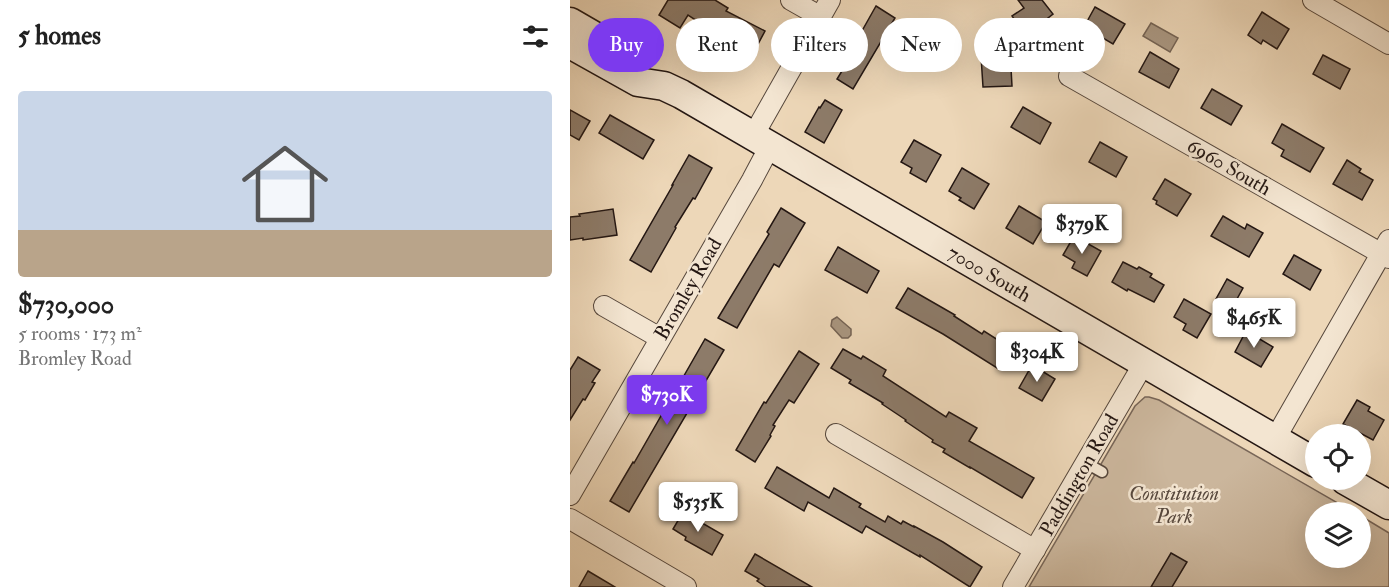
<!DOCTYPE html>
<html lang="en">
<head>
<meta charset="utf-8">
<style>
	:root { --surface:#fff; --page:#f2f2f2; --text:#222; --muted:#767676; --line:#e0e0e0; --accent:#7c3aed }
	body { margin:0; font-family:"IM FELL Double Pica",serif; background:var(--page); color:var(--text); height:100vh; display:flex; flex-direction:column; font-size:22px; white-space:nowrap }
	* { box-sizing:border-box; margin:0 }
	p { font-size:20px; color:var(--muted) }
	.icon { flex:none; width:33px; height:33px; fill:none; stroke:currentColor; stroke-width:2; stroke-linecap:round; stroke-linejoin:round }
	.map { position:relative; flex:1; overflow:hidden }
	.drawer { display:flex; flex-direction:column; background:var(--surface); width:570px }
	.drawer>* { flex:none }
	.hud { position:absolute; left:18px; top:18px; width:570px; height:54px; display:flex; gap:12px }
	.controls { position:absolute; left:735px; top:424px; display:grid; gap:12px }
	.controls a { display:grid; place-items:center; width:66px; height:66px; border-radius:50%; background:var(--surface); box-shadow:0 6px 24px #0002; font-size:30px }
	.price { position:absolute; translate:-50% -51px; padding:0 14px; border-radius:6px; background:#fff; color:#222; font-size:20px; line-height:39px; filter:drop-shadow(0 2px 3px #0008) }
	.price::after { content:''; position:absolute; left:50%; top:36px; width:18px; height:14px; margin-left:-9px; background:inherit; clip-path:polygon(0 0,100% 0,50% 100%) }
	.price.on { background:var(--accent); color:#fff }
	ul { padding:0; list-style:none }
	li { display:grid; align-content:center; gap:12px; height:318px; padding:0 18px }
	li+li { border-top:2px solid var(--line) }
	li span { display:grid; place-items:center; height:186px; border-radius:6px; color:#555 }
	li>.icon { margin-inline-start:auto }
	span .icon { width:108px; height:108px; fill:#fffc; stroke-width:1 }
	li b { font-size:26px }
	h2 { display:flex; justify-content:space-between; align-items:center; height:72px; padding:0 18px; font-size:26px }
	.tag { padding:0 21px; border-radius:27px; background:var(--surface); box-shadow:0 6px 24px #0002; font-size:21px; line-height:54px }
	.tag.on { background:var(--accent); color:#fff }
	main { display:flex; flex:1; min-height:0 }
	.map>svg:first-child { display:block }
	.green { fill:#cbb69c; stroke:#786658; stroke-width:1.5 }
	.water { fill:#a99680; stroke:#746354; stroke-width:1.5 }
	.building { fill:#8d7b69; stroke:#241713; stroke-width:1.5 }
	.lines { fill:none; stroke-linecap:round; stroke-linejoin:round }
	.lane-casing { stroke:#56473c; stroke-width:13 }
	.street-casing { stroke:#56473c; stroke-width:22 }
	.secondary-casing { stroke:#241713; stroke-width:31 }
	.lane { stroke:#f3e5d1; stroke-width:10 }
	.street { stroke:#f3e5d1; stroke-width:20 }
	.secondary { stroke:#f3e5d1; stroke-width:28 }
	.labels { text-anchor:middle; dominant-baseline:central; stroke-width:5; stroke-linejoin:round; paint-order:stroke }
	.street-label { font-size:20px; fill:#241713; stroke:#f3e5d1 }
	.park-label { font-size:20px; font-style:italic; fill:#56473c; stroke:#f3e5d1 }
</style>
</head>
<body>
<main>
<section class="drawer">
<h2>5 homes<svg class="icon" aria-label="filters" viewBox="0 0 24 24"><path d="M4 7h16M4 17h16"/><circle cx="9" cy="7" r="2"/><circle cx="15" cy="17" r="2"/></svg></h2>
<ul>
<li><span style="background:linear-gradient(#c9d6e8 75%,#b9a48a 0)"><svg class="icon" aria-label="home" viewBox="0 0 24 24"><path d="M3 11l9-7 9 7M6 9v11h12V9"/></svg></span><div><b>$730,000</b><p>5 rooms · 173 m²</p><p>Bromley Road</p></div></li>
</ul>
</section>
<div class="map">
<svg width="819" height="587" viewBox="0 0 819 587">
	<rect width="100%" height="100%" fill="#edd7b8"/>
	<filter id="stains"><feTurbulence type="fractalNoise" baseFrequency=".00333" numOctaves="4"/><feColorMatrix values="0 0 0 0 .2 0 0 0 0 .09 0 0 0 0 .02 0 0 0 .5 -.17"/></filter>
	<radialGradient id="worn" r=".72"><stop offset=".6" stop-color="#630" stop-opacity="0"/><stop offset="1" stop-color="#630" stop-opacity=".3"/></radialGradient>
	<!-- green -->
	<polygon class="green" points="575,397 579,397 589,400 785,513 746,513 746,558 790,558 791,516 819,533 819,587 459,587 565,406"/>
	<!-- water -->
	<g class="water">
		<polygon points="581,23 608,38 600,52 573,36"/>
		<polygon points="267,317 281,329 281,335 278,338 272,338 261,326 262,320"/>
	</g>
	<!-- building -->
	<g class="building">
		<polygon points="98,0 145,0 158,8 156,11 195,31 180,59 158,47 161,43 118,15 110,28 89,15"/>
		<polygon points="448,0 472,0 483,14 456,35 442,16 454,8"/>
		<polygon points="306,6 325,18 283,89 267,79 272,71 270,70"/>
		<polygon points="525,7 555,24 543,44 514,27"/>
		<polygon points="692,12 719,29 707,49 693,40 691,44 678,35"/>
		<polygon points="580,52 609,69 599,88 569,72"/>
		<polygon points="434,55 434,69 441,68 442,86 413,87 411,56"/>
		<polygon points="753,55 780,69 770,89 743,74"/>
		<polygon points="642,89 672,106 661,125 631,108"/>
		<polygon points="255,100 272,110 254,143 235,132 249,107 250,108"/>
		<polygon points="453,107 481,123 470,144 441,127"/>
		<polygon points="0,110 20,121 9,140 0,135"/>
		<polygon points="40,115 84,140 73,159 29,133"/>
		<polygon points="712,124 754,148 740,172 711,156 714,150 702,143"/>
		<polygon points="344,140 371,155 356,182 340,173 342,168 331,162"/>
		<polygon points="530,142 557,157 546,177 519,162"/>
		<polygon points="119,155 142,168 125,199 123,198 105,227 106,228 81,272 60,260 103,185 102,185"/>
		<polygon points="777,160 791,169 789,172 803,180 792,200 763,184"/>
		<polygon points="392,168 419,184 404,209 389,200 391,198 379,191"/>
		<polygon points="595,179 621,194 607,216 586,204 587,201 583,199"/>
		<polygon points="449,206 476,222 463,244 436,228"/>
		<polygon points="211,208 235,223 209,267 204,264 167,328 148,318 199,234 197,232"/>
		<polygon points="43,209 47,235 13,240 13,238 0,240 0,217 10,216 9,214"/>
		<polygon points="653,216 675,229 677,224 693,233 679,257 641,236"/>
		<polygon points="504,236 531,251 517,276 502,268 505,262 493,255"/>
		<polygon points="268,247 309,271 297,293 255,270"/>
		<polygon points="724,255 751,270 740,290 713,274"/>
		<polygon points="553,262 567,269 569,267 582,274 580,277 594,285 584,302 558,289 557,291 542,282"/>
		<polygon points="657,279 673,288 662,308 646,299"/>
		<polygon points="338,288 385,315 384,316 412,334 414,331 439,347 427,368 373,334 326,308"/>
		<polygon points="614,299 641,314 627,338 613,330 616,324 604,317"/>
		<polygon points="676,331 703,347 691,367 665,352"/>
		<polygon points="135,339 154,350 59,512 40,501 63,462 64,463"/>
		<polygon points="273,349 291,359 293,356 316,370 313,376 376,417 379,412 407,428 399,441 464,478 452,498 400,467 400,468 373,452 375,449 362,442 363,440 335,421 336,420 312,404 313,403 279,383 281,380 261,368"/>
		<polygon points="229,351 249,364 224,403 219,400 203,425 205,426 200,435 201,436 185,462 166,450 194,402 196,403"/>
		<polygon points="8,357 30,370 22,382 25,383 15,400 13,399 0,420 0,370"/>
		<polygon points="462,365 485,379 472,401 449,388"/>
		<polygon points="787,400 800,407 798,411 814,420 803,440 773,424"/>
		<polygon points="207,467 259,498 264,488 291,504 289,507 315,522 318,516 331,524 333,521 344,527 344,526 373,542 412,567 400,587 350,555 350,557 296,526 292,533 238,502 234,511 195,488"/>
		<polygon points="113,512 153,535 142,555 115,540 116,537 103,529"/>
		<polygon points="601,553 617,562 602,587 581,587"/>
		<polygon points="185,554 242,587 196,587 187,581 189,579 175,571"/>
		<polygon points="18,571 45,587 9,587"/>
	</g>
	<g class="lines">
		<defs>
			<polyline id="lane" points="516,463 532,472"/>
			<g id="street">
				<polyline points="221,0 251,17"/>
				<polyline points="743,0 819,44"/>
				<polyline points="499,76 819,258"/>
				<polyline points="183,136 260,0"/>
				<polyline points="34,306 90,338"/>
				<polyline points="266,434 465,550"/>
				<polyline points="705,439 819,240"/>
				<polyline points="0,495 182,180 200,146"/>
				<polyline points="0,519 116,587"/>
				<polyline points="443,587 574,363"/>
			</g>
			<g id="secondary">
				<polyline points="0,22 38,44"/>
				<path id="s1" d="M0 44 68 82 94 86 111 94 746 463"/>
				<polyline points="775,480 819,505"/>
			</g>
		</defs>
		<!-- lane casing -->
		<use href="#lane" class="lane-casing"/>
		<!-- street casing -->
		<use href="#street" class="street-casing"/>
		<!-- secondary casing -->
		<use href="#secondary" class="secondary-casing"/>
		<!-- lane -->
		<use href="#lane" class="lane"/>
		<!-- street -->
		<use href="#street" class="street"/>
		<!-- secondary -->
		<use href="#secondary" class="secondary"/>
	</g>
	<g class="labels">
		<!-- street labels -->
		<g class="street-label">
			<text transform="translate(659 167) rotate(30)">6960 South</text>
			<text stroke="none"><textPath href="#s1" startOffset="480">7000 South</textPath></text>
			<text transform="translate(118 289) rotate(-60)">Bromley Road</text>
			<text transform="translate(509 475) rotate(-60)">Paddington Road</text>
		</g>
		<!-- park labels -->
		<g class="park-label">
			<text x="604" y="493">Constitution<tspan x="604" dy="23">Park</tspan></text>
		</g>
	</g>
	<rect width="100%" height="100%" filter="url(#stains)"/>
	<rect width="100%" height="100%" fill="url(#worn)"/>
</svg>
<div class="controls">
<a><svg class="icon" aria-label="locate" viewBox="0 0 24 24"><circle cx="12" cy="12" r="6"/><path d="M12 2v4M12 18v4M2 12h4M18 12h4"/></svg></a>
<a><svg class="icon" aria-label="layers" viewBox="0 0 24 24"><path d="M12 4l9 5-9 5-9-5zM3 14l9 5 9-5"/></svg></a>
</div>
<b class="price" style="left:512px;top:255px">$379K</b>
<b class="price" style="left:684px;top:349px">$465K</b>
<b class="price" style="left:467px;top:383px">$304K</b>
<b class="price on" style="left:97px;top:426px">$730K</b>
<b class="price" style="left:128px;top:533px">$535K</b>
<div class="hud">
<a class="tag on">Buy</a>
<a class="tag">Rent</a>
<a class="tag">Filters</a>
<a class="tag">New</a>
<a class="tag">Apartment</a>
</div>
</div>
</main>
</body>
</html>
